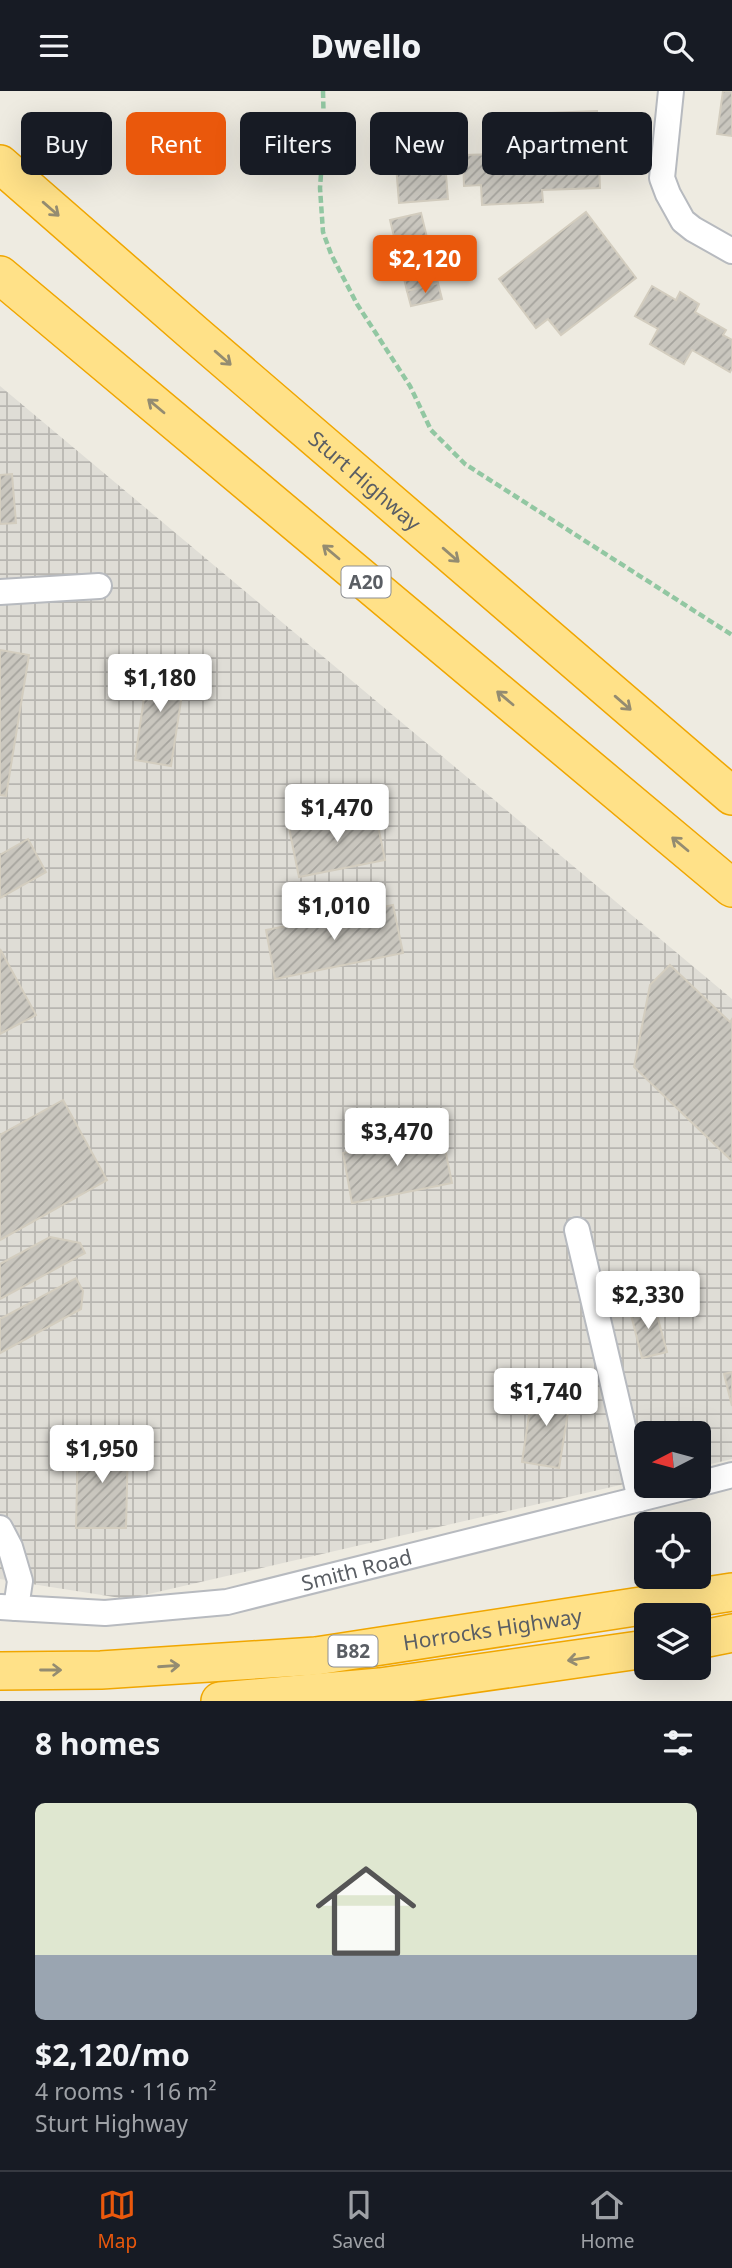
<!DOCTYPE html>
<html lang="en">
<head>
<meta charset="utf-8">
<style>
	:root { --surface:#171b24; --page:#20242c; --text:#f1f3f6; --muted:#9ea1a6; --line:#363941; --accent:#ea580c }
	body { margin:0; font-family:"Noto Sans",sans-serif; background:var(--page); color:var(--text); height:100vh; display:flex; flex-direction:column; font-size:26px; white-space:nowrap }
	* { box-sizing:border-box; margin:0 }
	p { font-size:23px; color:var(--muted) }
	.icon { flex:none; width:38px; height:38px; fill:none; stroke:currentColor; stroke-width:2; stroke-linecap:round; stroke-linejoin:round }
	.map { position:relative; height:1610px; overflow:hidden }
	.drawer { display:flex; flex-direction:column; background:var(--surface); flex:1 }
	.drawer>* { flex:none }
	.banner { position:absolute; left:21px; top:21px; width:691px; height:63px; display:flex; gap:14px }
	.needle { width:46px; rotate:264deg }
	.controls { position:absolute; left:634px; top:1330px; display:grid; gap:14px }
	.controls a { display:grid; place-items:center; width:77px; height:77px; border-radius:10px; background:var(--surface); box-shadow:0 7px 28px #0002; font-size:35px }
	.price { position:absolute; translate:-50% -60px; padding:0 16px; border-radius:7px; background:#fff; color:#222; font-size:23px; line-height:46px; filter:drop-shadow(0 2px 4px #0008) }
	.price::after { content:''; position:absolute; left:50%; top:42px; width:21px; height:16px; margin-left:-10px; background:inherit; clip-path:polygon(0 0,100% 0,50% 100%) }
	.price.on { background:var(--accent); color:#fff }
	ul { padding:0; list-style:none }
	li { display:grid; align-content:center; gap:14px; height:371px; padding:0 35px }
	li+li { border-top:2px solid var(--line) }
	li span { display:grid; place-items:center; height:217px; border-radius:10px; color:#555 }
	li>.icon { margin-inline-start:auto }
	span .icon { width:126px; height:126px; fill:#fffc; stroke-width:1 }
	li b { font-size:30px }
	h2 { display:flex; justify-content:space-between; align-items:center; height:84px; padding:0 35px; font-size:30px }
	.tag { padding:0 24px; border-radius:10px; background:var(--surface); box-shadow:0 7px 28px #0002; font-size:24px; line-height:63px }
	.tag.on { background:var(--accent); color:#fff }
	header { display:flex; justify-content:space-between; align-items:center; height:91px; padding:0 35px; background:var(--surface); font-size:32px; font-weight:800 }
	.menu { display:flex; justify-content:space-around; align-items:center; height:98px; border-top:2px solid var(--line); background:var(--surface); font-size:19px; color:var(--muted) }
	.menu a { display:grid; justify-items:center; gap:4px }
	.menu .on { color:var(--accent) }
	.map>svg:first-child { display:block }
	.industrial { fill:url(#industrial-grid) }
	.building { fill:url(#building-hatch); stroke:#d3cdbf; stroke-width:2 }
	.lines { fill:none; stroke-linecap:round; stroke-linejoin:round }
	.minor-casing { stroke:#b7babf; stroke-width:28 }
	.highway-casing { stroke:#f0a600; stroke-width:40 }
	.path { stroke:#92c7a2; stroke-width:4.5; stroke-dasharray:7 3.5; stroke-linecap:butt }
	.minor { stroke:#fff; stroke-width:24 }
	.highway { stroke:#ffe188; stroke-width:37 }
	.oneway { stroke:#948c71 }
	.labels { text-anchor:middle; dominant-baseline:central; stroke-width:5; stroke-linejoin:round; paint-order:stroke }
	.shield { fill:#fff; stroke:#8c8e92; stroke-width:2 }
	.shield-label { font-size:19px; font-weight:bold; fill:#5a5e64 }
	.street-label { font-size:21px; fill:#5a5e64; stroke:#fff }
</style>
</head>
<body>
<header><svg class="icon" aria-label="menu" viewBox="0 0 24 24"><path d="M4 6h16M4 12h16M4 18h16"/></svg>Dwello<svg class="icon" aria-label="search" viewBox="0 0 24 24"><circle cx="10" cy="10" r="6"/><path d="M15 15l6 6"/></svg></header>
<div class="map">
<svg width="732" height="1610" viewBox="0 0 732 1610">
	<defs>
		<pattern id="industrial-grid" width="8" height="8" patternUnits="userSpaceOnUse" patternTransform="scale(1.75)"><rect width="8" height="8" fill="#dfddd6"/><path d="M0 4h8M4 0v8" fill="none" stroke="#b8b6b1"/></pattern>
		<pattern id="building-hatch" width="6" height="6" patternUnits="userSpaceOnUse" patternTransform="scale(1.75)"><rect width="6" height="6" fill="#c9c6be"/><path d="M-1 1l2-2M0 6l6-6M5 7l2-2" fill="none" stroke="#a6a49e"/></pattern>
	</defs>
	<rect width="100%" height="100%" fill="#eeebe1"/>
	<!-- industrial -->
	<polygon class="industrial" points="0,295 732,908 732,1368 698,1376 698,1342 646,1342 646,1388 127,1508 0,1488"/>
	<!-- building -->
	<g class="building">
		<polygon points="723,0 732,0 732,45 717,43"/>
		<polygon points="597,20 600,97 542,99 543,111 482,114 481,94 464,95 463,64 500,63 498,24"/>
		<polygon points="433,57 434,72 405,74 404,59"/>
		<polygon points="445,71 448,108 399,112 396,74"/>
		<polygon points="586,121 636,187 561,244 548,228 536,237 499,188"/>
		<polygon points="421,122 438,192 407,200 390,129"/>
		<polygon points="438,192 442,208 411,215 407,200"/>
		<polygon points="652,195 676,209 680,201 699,213 695,221 726,239 723,244 732,249 732,277 730,281 692,259 684,273 650,253 658,238 635,225"/>
		<polygon points="12,383 16,432 0,433 0,384"/>
		<polygon points="0,559 29,564 6,705 0,704"/>
		<polygon points="149,572 186,577 171,675 135,669"/>
		<polygon points="375,720 385,769 299,786 289,737"/>
		<polygon points="28,748 46,781 0,807 0,764"/>
		<polygon points="393,814 403,862 275,888 266,839"/>
		<polygon points="0,858 36,924 0,943"/>
		<polygon points="670,874 730,931 732,928 732,1070 634,976 650,894"/>
		<polygon points="63,1009 107,1089 0,1149 0,1044"/>
		<polygon points="442,1043 452,1092 352,1112 343,1062"/>
		<polygon points="50,1146 80,1152 85,1162 0,1208 0,1173"/>
		<polygon points="76,1187 83,1200 81,1218 0,1262 0,1228"/>
		<polygon points="654,1213 667,1261 642,1267 630,1220"/>
		<polygon points="732,1281 732,1315 724,1283"/>
		<polygon points="533,1297 571,1303 559,1377 522,1371"/>
		<polygon points="78,1351 128,1352 126,1437 76,1437"/>
	</g>
	<g class="lines">
		<defs>
			<g id="minor">
				<polyline points="671,0 662,87 668,103 683,130 693,138 732,160"/>
				<polyline points="0,501 99,495"/>
				<polyline points="577,1139 640,1408"/>
				<polyline points="698,1393 732,1384"/>
				<polyline points="0,1437 10,1456 20,1490 16,1517 1,1516"/>
				<path id="s1" d="M16 1517 105 1522 227 1511 691 1395"/>
			</g>
			<g id="highway">
				<path id="s2" d="M0 73 197 245 732 705"/>
				<polyline points="0,184 732,797"/>
				<polyline points="698,1549 732,1542"/>
				<path id="s3" d="M0 1580 101 1579 316 1565 732 1501"/>
				<polyline points="220,1610 380,1596 646,1558"/>
			</g>
		</defs>
		<!-- minor casing -->
		<use href="#minor" class="minor-casing"/>
		<!-- highway casing -->
		<use href="#highway" class="highway-casing"/>
		<!-- path -->
		<polyline class="path" points="323,0 324,42 320,97 323,141 331,163 357,213 410,295 431,339 465,373 732,544"/>
		<!-- minor -->
		<use href="#minor" class="minor"/>
		<!-- highway -->
		<use href="#highway" class="highway"/>
	</g>
	<!-- one-way arrows -->
	<defs><path id="oneway-shaft" d="M-6 0H5M1.5-3L5.5 0L1.5 3" fill="none" stroke-width="1.6" stroke-linecap="round" stroke-linejoin="round" transform="scale(1.75)"/></defs>
	<g class="oneway">
		<use href="#oneway-shaft" transform="translate(51 118) rotate(41)"/>
		<use href="#oneway-shaft" transform="translate(223 267) rotate(41)"/>
		<use href="#oneway-shaft" transform="translate(156 315) rotate(-140)"/>
		<use href="#oneway-shaft" transform="translate(331 461) rotate(-140)"/>
		<use href="#oneway-shaft" transform="translate(451 464) rotate(41)"/>
		<use href="#oneway-shaft" transform="translate(505 607) rotate(-140)"/>
		<use href="#oneway-shaft" transform="translate(623 612) rotate(41)"/>
		<use href="#oneway-shaft" transform="translate(680 753) rotate(-140)"/>
		<use href="#oneway-shaft" transform="translate(578 1568) rotate(171)"/>
		<use href="#oneway-shaft" transform="translate(169 1575) rotate(-4)"/>
		<use href="#oneway-shaft" transform="translate(51 1579)"/>
	</g>
	<g class="labels">
		<!-- shield labels -->
		<g class="shield">
			<rect x="341.5" y="475.5" width="49" height="31" rx="5"/>
			<rect x="328.5" y="1544.5" width="49" height="31" rx="5"/>
		</g>
		<g class="shield-label">
			<text x="366" y="491">A20</text>
			<text x="353" y="1560">B82</text>
		</g>
		<!-- street labels -->
		<g class="street-label">
			<text stroke="none"><textPath href="#s2" startOffset="483">Sturt Highway</textPath></text>
			<text stroke="none"><textPath href="#s1" startOffset="345">Smith Road</textPath></text>
			<text stroke="none"><textPath href="#s3" startOffset="495">Horrocks Highway</textPath></text>
		</g>
	</g>
</svg>
<div class="controls">
<a><svg class="needle" viewBox="-14 -14 28 28"><path d="M0-13l5 13h-10z" fill="#e53935"/><path d="M0 13l5-13h-10z" fill="#9ea1a6"/></svg></a>
<a><svg class="icon" aria-label="locate" viewBox="0 0 24 24"><circle cx="12" cy="12" r="6"/><path d="M12 2v4M12 18v4M2 12h4M18 12h4"/></svg></a>
<a><svg class="icon" aria-label="layers" viewBox="0 0 24 24"><path d="M12 4l9 5-9 5-9-5zM3 14l9 5 9-5"/></svg></a>
</div>
<b class="price on" style="left:425px;top:204px">$2,120</b>
<b class="price" style="left:160px;top:623px">$1,180</b>
<b class="price" style="left:337px;top:753px">$1,470</b>
<b class="price" style="left:334px;top:851px">$1,010</b>
<b class="price" style="left:397px;top:1077px">$3,470</b>
<b class="price" style="left:648px;top:1240px">$2,330</b>
<b class="price" style="left:546px;top:1337px">$1,740</b>
<b class="price" style="left:102px;top:1394px">$1,950</b>
<div class="banner">
<a class="tag">Buy</a>
<a class="tag on">Rent</a>
<a class="tag">Filters</a>
<a class="tag">New</a>
<a class="tag">Apartment</a>
</div>
</div>
<section class="drawer">
<h2>8 homes<svg class="icon" aria-label="filters" viewBox="0 0 24 24"><path d="M4 7h16M4 17h16"/><circle cx="9" cy="7" r="2"/><circle cx="15" cy="17" r="2"/></svg></h2>
<ul>
<li><span style="background:linear-gradient(#dfe7d0 70%,#9aa5b1 0)"><svg class="icon" aria-label="home" viewBox="0 0 24 24"><path d="M3 11l9-7 9 7M6 9v11h12V9"/></svg></span><div><b>$2,120/mo</b><p>4 rooms · 116 m²</p><p>Sturt Highway</p></div></li>
</ul>
</section>
<nav class="menu">
<a class="on"><svg class="icon" aria-label="map" viewBox="0 0 24 24"><path d="M3 6l6-2 6 2 6-2v14l-6 2-6-2-6 2zM9 4v14M15 6v14"/></svg>Map</a>
<a><svg class="icon" aria-label="saved" viewBox="0 0 24 24"><path d="M7 4h10v16l-5-4-5 4z"/></svg>Saved</a>
<a><svg class="icon" aria-label="home" viewBox="0 0 24 24"><path d="M3 11l9-7 9 7M6 9v11h12V9"/></svg>Home</a>
</nav>
</body>
</html>
